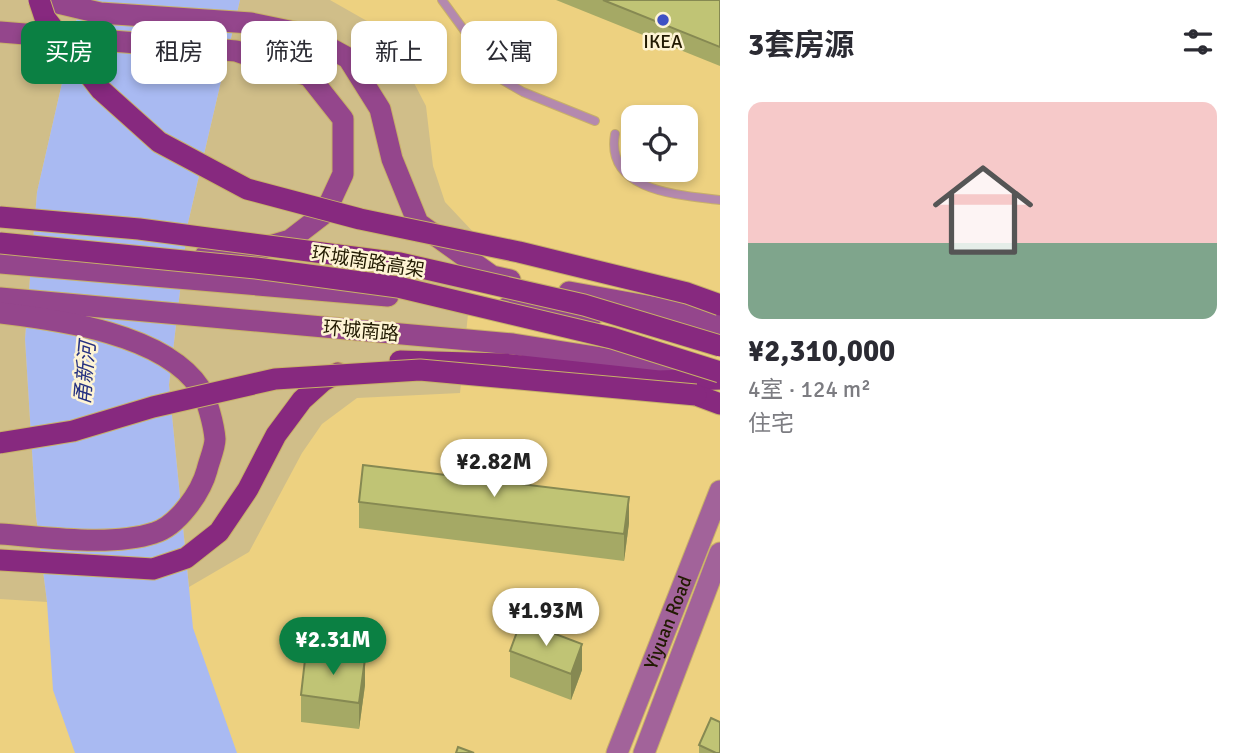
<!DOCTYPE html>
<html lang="zh">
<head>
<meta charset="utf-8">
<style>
	:root { --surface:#fff; --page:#f2f2f3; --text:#2b2b33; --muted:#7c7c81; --accent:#0b8043 }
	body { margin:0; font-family:Signika,"Noto Sans SC",sans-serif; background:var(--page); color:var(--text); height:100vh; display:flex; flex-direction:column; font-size:26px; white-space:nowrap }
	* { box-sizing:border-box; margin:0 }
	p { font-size:23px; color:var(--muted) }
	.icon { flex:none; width:38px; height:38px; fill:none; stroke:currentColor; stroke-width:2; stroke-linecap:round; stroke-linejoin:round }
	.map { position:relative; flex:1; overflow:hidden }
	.sheet { display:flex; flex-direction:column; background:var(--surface); width:525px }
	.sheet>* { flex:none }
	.top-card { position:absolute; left:21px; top:21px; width:593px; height:63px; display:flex; gap:14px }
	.buttons { position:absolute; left:621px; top:105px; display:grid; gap:14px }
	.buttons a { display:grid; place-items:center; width:77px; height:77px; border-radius:14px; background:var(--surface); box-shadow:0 4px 10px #0003; font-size:35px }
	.price { position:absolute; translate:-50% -60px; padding:0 16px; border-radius:24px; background:#fff; color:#222; font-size:23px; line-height:46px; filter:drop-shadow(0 2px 4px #0008) }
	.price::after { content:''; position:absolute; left:50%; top:42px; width:21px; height:16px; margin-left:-10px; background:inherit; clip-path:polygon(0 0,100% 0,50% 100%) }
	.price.current { background:var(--accent); color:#fff }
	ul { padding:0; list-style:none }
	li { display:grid; align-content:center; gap:14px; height:371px; padding:0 28px }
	li span { display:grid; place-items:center; height:217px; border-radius:14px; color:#555 }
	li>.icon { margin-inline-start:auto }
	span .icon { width:126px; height:126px; fill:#fffc; stroke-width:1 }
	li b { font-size:30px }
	h2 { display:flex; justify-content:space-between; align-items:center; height:84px; padding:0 28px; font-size:30px }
	.tag { padding:0 24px; border-radius:14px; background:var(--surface); box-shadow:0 4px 10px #0003; font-size:24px; line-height:63px }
	.tag.current { background:var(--accent); color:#fff }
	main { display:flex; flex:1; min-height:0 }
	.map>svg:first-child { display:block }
	.green { fill:#d0be89 }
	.water { fill:#a9baf2 }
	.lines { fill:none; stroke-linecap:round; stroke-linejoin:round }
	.lane-casing { stroke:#c8b069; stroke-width:10 }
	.secondary-casing { stroke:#c8b069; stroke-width:23 }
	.primary-casing { stroke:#c8b069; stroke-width:23 }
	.highway-casing { stroke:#c8b069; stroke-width:23 }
	.lane { stroke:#b489ae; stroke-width:8 }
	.secondary { stroke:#a2639a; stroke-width:21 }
	.primary { stroke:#94468c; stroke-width:21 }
	.highway { stroke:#87297f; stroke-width:21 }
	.highway-bridge-casing { stroke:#c8b069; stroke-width:23; stroke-linecap:butt }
	.highway-bridge { stroke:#87297f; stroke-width:21 }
	.wall { fill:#a5a965 }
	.shaded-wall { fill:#868952 }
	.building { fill:#c0c475; stroke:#868952; stroke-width:2 }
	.poi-dot { fill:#3f51c4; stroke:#fef4d4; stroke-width:2.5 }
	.labels { text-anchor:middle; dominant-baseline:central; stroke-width:5; stroke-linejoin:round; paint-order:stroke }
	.poi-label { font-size:19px; fill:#221a02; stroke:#fef4d4 }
	.street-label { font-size:19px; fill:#221a02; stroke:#fef4d4 }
	.water-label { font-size:21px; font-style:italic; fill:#263281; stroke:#fef4d4 }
</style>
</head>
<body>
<main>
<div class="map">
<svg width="720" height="753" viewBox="0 0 720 753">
	<rect width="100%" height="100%" fill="#edd180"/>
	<!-- green -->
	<g class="green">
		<polygon points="0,0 81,0 37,192 25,339 36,516 47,602 0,599"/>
		<polygon points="240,0 330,0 367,21 400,56 426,106 433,166 445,202 476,235 460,393 357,398 322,424 302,453 249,552 189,587 169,385 188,223"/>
	</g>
	<!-- water -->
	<polygon class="water" points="81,0 240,0 188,223 169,385 193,628 237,753 75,753 53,690 47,602 36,516 25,339 37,192"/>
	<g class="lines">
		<defs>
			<g id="lane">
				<polyline points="442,0 499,78 523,92 595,121"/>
				<path d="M615 134C605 192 680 195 720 200"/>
			</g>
			<g id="secondary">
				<path id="s1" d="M617 753 720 491"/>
				<polyline points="644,753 720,553"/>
			</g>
			<g id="primary">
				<polyline points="45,0 100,13 251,23 304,34 348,58 380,109 392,159 418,223 492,276 510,280"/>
				<polyline points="0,32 236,51 309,76 343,119 343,174 325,213 290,240 239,255 205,256"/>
				<polyline points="0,263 388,296"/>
				<polyline points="569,292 669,310 720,326"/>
				<polyline points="0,298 513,344 697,373"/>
				<polyline points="508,307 594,314"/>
				<path d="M0 313C60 320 164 334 200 388 207 398 214 426 215 439 215 448 209 461 207 470 201 492 178 526 154 533 111 547 45 537 0 534"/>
			</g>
			<g id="highway">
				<polyline points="400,361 504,364 659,381 720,379"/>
				<polyline points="696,395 720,404"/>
				<polyline points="0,560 153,569 186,558 219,532 248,489 276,435 302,400 323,381 338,373"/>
			</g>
		</defs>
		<!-- lane casing -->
		<use href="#lane" class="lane-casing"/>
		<!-- secondary casing -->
		<use href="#secondary" class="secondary-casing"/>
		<!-- primary casing -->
		<use href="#primary" class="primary-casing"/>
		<!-- highway casing -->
		<use href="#highway" class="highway-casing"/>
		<!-- lane -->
		<use href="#lane" class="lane"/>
		<!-- secondary -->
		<use href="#secondary" class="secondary"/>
		<!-- primary -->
		<use href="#primary" class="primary"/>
		<!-- highway -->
		<use href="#highway" class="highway"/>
		<defs>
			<g id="highway-bridge">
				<polyline points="39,0 45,18 101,90 159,142 247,189 360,219 519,252 687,293 720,305"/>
				<polyline points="0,217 139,229 400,263 584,305 720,346"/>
				<polyline points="0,243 256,268 398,287 612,338 720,372"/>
				<polyline points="0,443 73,431 153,407 275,379 420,370 696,395"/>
			</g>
		</defs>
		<!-- highway-bridge casing -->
		<use href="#highway-bridge" class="highway-bridge-casing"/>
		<!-- highway-bridge -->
		<use href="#highway-bridge" class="highway-bridge"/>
	</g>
	<!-- wall -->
	<g class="wall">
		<polygon points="556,0 720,0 720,66"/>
		<polygon points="359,502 629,523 624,561 359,528"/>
		<polygon points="510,651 582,670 571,700 510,677"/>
		<polygon points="365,685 359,729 301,722 301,695"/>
		<polygon points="699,745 720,753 699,753"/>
	</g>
	<!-- shaded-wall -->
	<g class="shaded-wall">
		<polygon points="629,497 629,523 624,561 624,534"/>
		<polygon points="582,644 582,670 571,700 571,674"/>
		<polygon points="365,659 365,685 359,729 359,703"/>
	</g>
	<!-- building -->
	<g class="building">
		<polygon points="603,0 720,0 720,47"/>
		<polygon points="363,465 629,497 624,534 359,502"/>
		<polygon points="521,621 582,644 571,674 510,651"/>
		<polygon points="306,651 365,659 359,703 301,695"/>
		<polygon points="711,718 720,722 720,753 716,753 699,745"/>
		<polygon points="458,747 474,753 456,753"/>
	</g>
	<!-- markers -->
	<circle class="poi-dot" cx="663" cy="20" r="7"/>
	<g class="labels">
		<!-- poi labels -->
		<g class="poi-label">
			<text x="663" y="42">IKEA</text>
		</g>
		<!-- street labels -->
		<g class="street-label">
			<text transform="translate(368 262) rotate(9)">环城南路高架</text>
			<text transform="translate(361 331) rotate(5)">环城南路</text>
			<text stroke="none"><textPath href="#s1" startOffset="140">Yiyuan Road</textPath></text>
		</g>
		<!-- water labels -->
		<g class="water-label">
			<text transform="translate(85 373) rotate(-85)">甬新河</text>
		</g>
	</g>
</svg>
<div class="buttons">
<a><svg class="icon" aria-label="locate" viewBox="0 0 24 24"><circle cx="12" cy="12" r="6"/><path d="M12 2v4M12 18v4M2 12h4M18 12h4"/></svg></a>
</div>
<b class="price" style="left:494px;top:499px">¥2.82M</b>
<b class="price" style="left:546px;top:648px">¥1.93M</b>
<b class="price current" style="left:333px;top:677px">¥2.31M</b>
<div class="top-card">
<a class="tag current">买房</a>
<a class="tag">租房</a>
<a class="tag">筛选</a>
<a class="tag">新上</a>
<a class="tag">公寓</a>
</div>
</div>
<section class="sheet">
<h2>3套房源<svg class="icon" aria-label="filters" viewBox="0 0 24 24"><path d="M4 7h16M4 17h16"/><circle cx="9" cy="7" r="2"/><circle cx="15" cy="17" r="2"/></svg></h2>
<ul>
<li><span style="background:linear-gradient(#f6c9c9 65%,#7fa58c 0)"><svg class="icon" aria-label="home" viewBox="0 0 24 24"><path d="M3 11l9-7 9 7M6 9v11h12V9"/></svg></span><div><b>¥2,310,000</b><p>4室 · 124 m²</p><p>住宅</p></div></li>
</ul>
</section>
</main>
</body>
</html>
